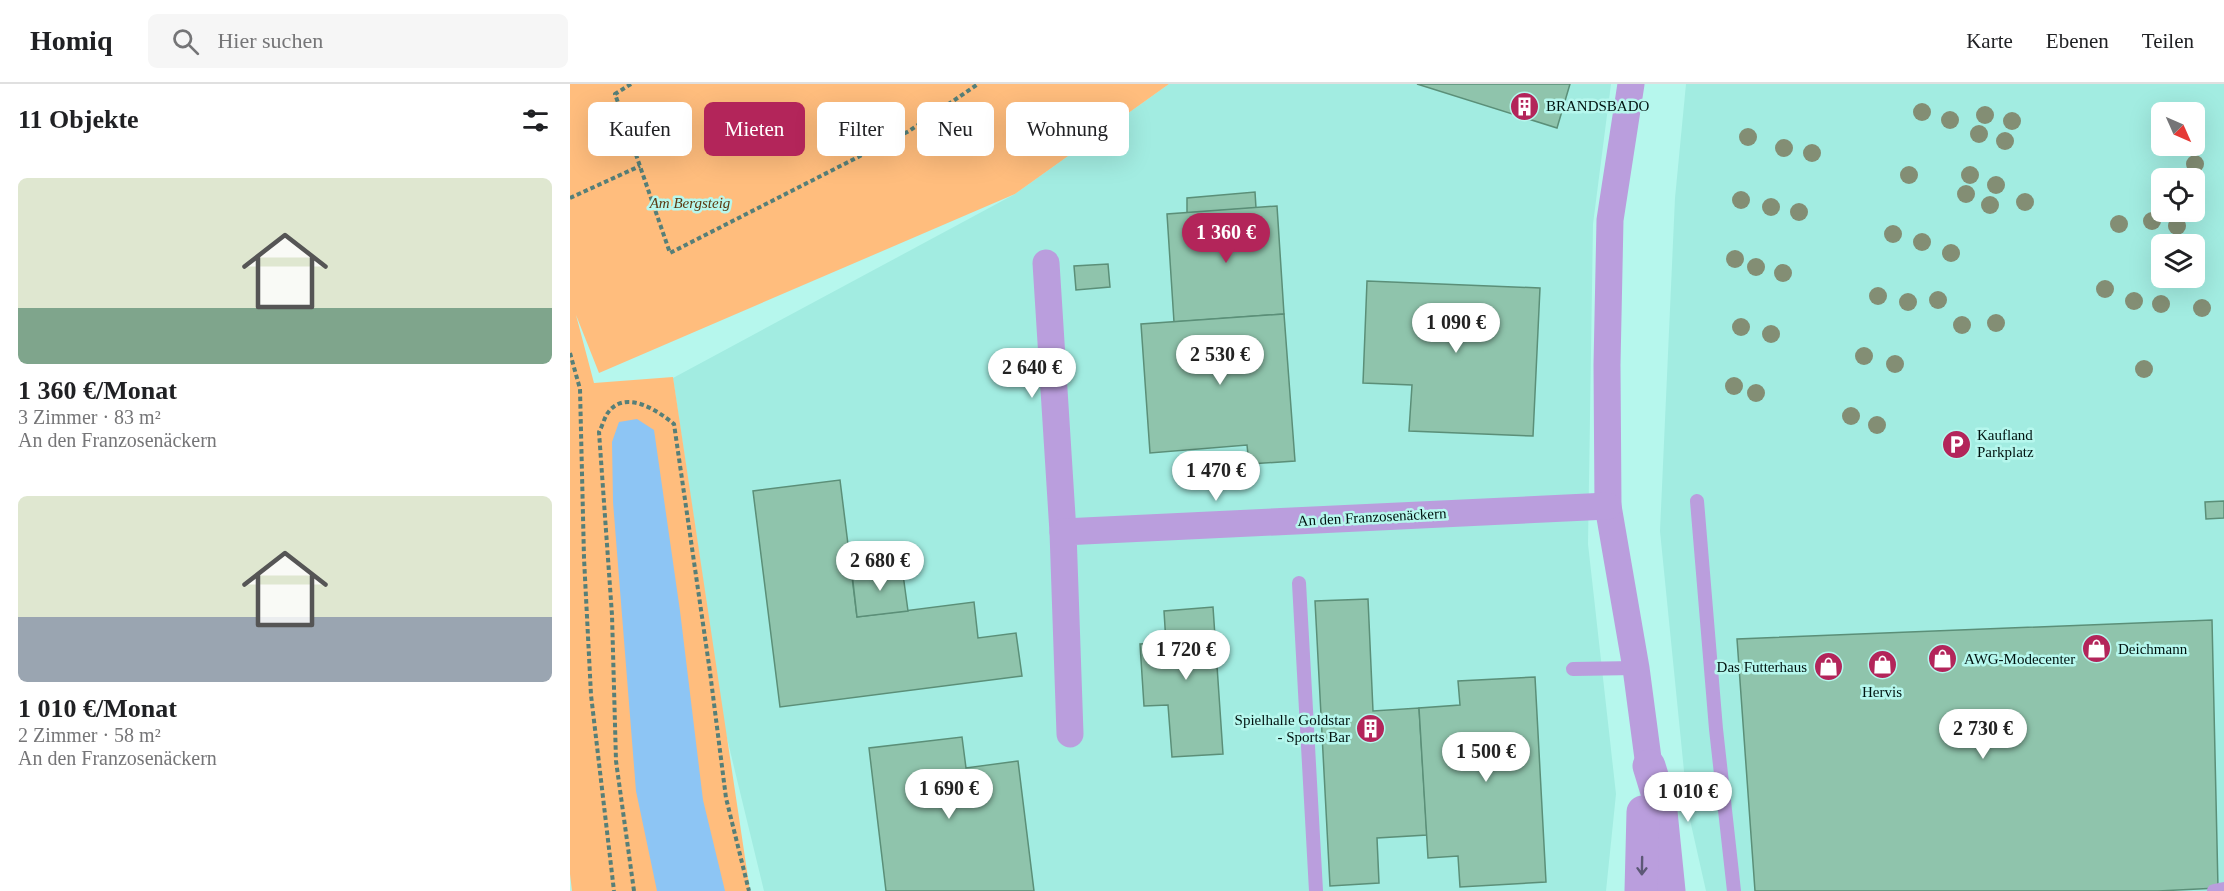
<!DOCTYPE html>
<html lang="de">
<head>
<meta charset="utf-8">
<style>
	:root { --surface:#fff; --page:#f6f6f6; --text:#202124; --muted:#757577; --line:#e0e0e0; --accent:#b3255a }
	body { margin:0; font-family:"Times New Roman",serif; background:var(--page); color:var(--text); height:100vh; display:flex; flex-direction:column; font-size:22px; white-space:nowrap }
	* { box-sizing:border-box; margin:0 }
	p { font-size:20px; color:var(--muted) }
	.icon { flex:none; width:33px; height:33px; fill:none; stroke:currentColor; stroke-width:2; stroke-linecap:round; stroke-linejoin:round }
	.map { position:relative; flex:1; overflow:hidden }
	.details { display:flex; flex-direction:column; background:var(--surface); width:570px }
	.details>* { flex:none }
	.top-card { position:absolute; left:18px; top:18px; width:570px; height:54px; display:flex; gap:12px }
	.needle { width:39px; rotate:135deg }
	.tools { position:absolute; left:1581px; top:18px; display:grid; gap:12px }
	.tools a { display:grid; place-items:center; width:54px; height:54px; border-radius:9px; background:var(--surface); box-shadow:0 6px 24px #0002; font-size:30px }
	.price { position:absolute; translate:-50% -51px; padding:0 14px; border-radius:21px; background:#fff; color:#222; font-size:20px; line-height:39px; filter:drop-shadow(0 2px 3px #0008) }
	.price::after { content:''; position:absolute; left:50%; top:36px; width:18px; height:14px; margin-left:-9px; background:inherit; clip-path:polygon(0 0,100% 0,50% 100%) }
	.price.current { background:var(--accent); color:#fff }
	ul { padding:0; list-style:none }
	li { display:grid; align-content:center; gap:12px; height:318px; padding:0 18px }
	li span { display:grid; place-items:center; height:186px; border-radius:9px; color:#555 }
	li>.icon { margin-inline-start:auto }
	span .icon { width:108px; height:108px; fill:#fffc; stroke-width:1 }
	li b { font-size:26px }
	h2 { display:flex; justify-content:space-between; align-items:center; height:72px; padding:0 18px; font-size:26px }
	.pill { padding:0 21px; border-radius:9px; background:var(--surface); box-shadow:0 6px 24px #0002; font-size:21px; line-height:54px }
	.pill.current { background:var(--accent); color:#fff }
	header { display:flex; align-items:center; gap:36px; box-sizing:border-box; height:84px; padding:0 30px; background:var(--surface); border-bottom:2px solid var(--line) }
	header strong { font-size:28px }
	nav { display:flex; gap:33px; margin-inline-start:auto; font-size:21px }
	.search { width:420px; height:54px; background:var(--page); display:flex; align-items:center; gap:15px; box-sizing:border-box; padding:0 21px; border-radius:9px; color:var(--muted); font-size:22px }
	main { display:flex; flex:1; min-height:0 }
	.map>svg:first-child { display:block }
	.built { fill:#a2ece1; fill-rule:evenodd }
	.green { fill:#ffbd7d }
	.water { fill:#8dc5f4 }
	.building { fill:#8fc4ac; stroke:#5b8f78; stroke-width:1.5 }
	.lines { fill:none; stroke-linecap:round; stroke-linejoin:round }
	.path { stroke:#567f78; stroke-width:4; stroke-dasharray:4.5 3; stroke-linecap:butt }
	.service { stroke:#ba9edd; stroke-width:14 }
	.minor { stroke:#ba9edd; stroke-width:27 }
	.tertiary { stroke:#ba9edd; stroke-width:33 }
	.tree { fill:#838e74 }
	.oneway { stroke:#5d5876 }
	.labels { text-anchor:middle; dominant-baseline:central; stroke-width:5; stroke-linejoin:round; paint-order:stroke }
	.poi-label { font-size:15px; fill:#001310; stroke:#b6f7ed; text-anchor:start }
	.park-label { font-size:15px; font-style:italic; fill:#5a3811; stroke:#b6f7ed }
	.street-label { font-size:15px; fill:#001310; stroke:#b6f7ed }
</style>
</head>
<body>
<header>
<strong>Homiq</strong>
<div class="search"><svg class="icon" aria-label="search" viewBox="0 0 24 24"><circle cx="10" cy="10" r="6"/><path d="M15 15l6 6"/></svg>Hier suchen</div>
<nav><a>Karte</a><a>Ebenen</a><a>Teilen</a></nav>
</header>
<main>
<section class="details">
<h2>11 Objekte<svg class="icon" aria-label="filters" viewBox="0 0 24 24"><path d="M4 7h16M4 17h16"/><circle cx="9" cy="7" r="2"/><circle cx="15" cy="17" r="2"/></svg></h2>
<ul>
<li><span style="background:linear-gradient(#dfe7d0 70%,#7fa58c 0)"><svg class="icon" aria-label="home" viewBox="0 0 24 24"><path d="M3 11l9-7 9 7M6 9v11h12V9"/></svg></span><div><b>1 360 €/Monat</b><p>3 Zimmer · 83 m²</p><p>An den Franzosenäckern</p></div></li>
<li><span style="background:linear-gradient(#dfe7d0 65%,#9aa5b1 0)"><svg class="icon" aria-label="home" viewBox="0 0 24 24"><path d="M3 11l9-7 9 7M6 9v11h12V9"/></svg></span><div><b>1 010 €/Monat</b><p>2 Zimmer · 58 m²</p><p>An den Franzosenäckern</p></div></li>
</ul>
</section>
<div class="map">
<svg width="1654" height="807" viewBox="0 0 1654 807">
	<rect width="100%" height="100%" fill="#b6f7ed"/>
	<!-- built -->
	<g class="built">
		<polygon points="599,0 1041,0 1023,140 1018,460 1046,710 1036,807 194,807 155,646 103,294 445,110"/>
		<path d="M1116 0H1654V807H1136L1118 727 1090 447 1105 114ZM1592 28H1624V62H1592ZM1592 94H1624V128H1592ZM1592 160H1624V194H1592Z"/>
	</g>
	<!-- green -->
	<polygon class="green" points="0,0 599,0 445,110 29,289 6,231 24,299 103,293 180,807 2,807 0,790"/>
	<!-- water -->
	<polygon class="water" points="67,335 84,346 110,527 133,716 155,807 87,807 66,707 43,418 42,358 49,338"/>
	<!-- building -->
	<g class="building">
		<polygon points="847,0 1000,0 987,44"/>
		<polygon points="685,108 686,124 617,129 617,114"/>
		<polygon points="707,122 714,230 604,238 597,130"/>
		<polygon points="538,180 540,203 506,206 504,182"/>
		<polygon points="797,197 970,204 963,352 839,347 842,301 793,299"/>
		<polygon points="714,230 725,377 679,380 677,361 580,369 571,240"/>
		<polygon points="270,396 287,533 404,518 408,554 446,549 452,592 210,623 183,407"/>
		<polygon points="1654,417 1654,434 1636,435 1635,418"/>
		<polygon points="332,483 338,527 287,533 282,489"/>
		<polygon points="798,515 803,627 849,624 857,751 807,754 809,799 760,802 745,517"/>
		<polygon points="643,523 653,670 602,673 598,621 574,622 570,560 596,559 594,527"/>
		<polygon points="1642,536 1648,804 1588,807 1185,807 1167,555"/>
		<polygon points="965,593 976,798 890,803 888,772 858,774 849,624 890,621 888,597"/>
		<polygon points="392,653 396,684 448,677 464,807 316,807 299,664"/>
	</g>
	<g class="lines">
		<!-- path -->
		<g class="path">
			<polyline points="61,0 45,10 100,169 339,47 408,0"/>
			<polyline points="0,114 70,82"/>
			<polyline points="0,269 10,305 14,474 21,611 44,807"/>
			<path d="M64 807 46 677 42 531 29 348C32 343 34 335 37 330 54 304 87 326 104 340L140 588 156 714 179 807"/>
		</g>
		<!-- service -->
		<g class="service">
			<polyline points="1127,417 1146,645 1164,807"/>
			<polyline points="729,499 746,807"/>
			<polyline points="1003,585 1066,584"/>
			<polyline points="1644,807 1654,805"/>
		</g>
		<!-- minor -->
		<g class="minor">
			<polyline points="1061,0 1040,136 1037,281 1038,422 1066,584 1079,682"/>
			<polyline points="476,179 493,448"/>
			<polyline points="500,650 493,448 1038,422"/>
		</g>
		<!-- tertiary -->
		<g class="tertiary">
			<polyline points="1079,682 1090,718 1099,807"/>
			<polyline points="1071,807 1073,728"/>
		</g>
	</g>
	<!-- trees -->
	<g class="tree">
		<circle cx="1352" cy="28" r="9"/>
		<circle cx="1415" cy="31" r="9"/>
		<circle cx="1380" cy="36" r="9"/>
		<circle cx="1442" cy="37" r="9"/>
		<circle cx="1409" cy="50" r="9"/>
		<circle cx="1178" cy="53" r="9"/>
		<circle cx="1435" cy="57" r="9"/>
		<circle cx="1214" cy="64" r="9"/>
		<circle cx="1242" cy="69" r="9"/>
		<circle cx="1625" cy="80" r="9"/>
		<circle cx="1339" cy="91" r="9"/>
		<circle cx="1400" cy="91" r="9"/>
		<circle cx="1426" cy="101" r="9"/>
		<circle cx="1396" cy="110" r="9"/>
		<circle cx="1171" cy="116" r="9"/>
		<circle cx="1455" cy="118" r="9"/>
		<circle cx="1420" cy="121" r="9"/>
		<circle cx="1201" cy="123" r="9"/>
		<circle cx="1229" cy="128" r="9"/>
		<circle cx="1582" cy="137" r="9"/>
		<circle cx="1549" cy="140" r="9"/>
		<circle cx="1607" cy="142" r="9"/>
		<circle cx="1323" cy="150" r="9"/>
		<circle cx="1352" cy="158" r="9"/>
		<circle cx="1381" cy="169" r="9"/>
		<circle cx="1165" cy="175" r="9"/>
		<circle cx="1186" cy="183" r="9"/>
		<circle cx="1213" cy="189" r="9"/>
		<circle cx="1535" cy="205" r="9"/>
		<circle cx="1308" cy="212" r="9"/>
		<circle cx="1368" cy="216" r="9"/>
		<circle cx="1564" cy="217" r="9"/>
		<circle cx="1338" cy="218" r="9"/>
		<circle cx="1591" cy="220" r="9"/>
		<circle cx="1632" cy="224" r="9"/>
		<circle cx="1426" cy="239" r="9"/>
		<circle cx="1392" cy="241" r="9"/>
		<circle cx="1171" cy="243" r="9"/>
		<circle cx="1201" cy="250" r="9"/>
		<circle cx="1294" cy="272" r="9"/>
		<circle cx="1325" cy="280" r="9"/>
		<circle cx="1574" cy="285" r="9"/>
		<circle cx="1164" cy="302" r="9"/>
		<circle cx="1186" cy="309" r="9"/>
		<circle cx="1281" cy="332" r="9"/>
		<circle cx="1307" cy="341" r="9"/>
	</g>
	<!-- one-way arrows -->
	<defs><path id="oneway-shaft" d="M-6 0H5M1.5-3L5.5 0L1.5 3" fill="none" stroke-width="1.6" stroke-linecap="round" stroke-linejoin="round" transform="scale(1.5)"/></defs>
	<use class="oneway" href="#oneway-shaft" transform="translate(1072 782) rotate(91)"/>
	<!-- icons -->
	<defs>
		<symbol id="building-disc" viewBox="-11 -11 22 22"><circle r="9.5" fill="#b3255a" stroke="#b6f7ed"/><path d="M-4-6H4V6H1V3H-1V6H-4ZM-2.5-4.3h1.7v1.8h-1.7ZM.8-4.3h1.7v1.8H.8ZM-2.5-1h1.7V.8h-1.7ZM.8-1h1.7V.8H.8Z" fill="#fff"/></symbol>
		<symbol id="parking-disc" viewBox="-11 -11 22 22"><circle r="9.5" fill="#b3255a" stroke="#b6f7ed"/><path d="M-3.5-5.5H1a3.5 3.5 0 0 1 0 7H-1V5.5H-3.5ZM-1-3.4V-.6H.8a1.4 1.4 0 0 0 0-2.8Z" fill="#fff"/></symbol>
		<symbol id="shop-disc" viewBox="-11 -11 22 22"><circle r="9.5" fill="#b3255a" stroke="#b6f7ed"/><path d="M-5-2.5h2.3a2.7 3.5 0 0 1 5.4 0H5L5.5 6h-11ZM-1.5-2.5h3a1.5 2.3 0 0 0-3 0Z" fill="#fff"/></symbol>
	</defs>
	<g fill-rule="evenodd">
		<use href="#building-disc" x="938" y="6" width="33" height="33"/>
		<use href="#parking-disc" x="1370" y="344" width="33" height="33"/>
		<use href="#shop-disc" x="1510" y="548" width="33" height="33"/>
		<use href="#shop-disc" x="1356" y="558" width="33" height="33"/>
		<use href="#shop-disc" x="1296" y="564" width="33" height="33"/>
		<use href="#shop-disc" x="1242" y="566" width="33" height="33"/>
		<use href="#building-disc" x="784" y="628" width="33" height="33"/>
	</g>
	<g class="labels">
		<!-- poi labels -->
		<g class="poi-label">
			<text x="976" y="22">BRANDSBADO</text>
			<text x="1407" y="351">Kaufland<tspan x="1407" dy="17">Parkplatz</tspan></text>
			<text x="1548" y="565">Deichmann</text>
			<text x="1394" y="575">AWG-Modecenter</text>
			<text x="1237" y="583" text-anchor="end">Das Futterhaus</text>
			<text x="1312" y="608" text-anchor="middle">Hervis</text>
			<text x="780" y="636" text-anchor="end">Spielhalle Goldstar<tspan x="780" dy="17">- Sports Bar</tspan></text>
		</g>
		<!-- park labels -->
		<g class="park-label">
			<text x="120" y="119">Am Bergsteig</text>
		</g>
		<!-- street labels -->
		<g class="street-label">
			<text transform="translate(802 433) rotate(-3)">An den Franzosenäckern</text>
		</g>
	</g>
</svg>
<div class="tools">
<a><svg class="needle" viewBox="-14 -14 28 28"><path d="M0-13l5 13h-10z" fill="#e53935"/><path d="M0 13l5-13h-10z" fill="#757577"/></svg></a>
<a><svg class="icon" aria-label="locate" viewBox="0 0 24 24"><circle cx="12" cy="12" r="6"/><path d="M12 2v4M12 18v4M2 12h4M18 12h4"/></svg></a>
<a><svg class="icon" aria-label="layers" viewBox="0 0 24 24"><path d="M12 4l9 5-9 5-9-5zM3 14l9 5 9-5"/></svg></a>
</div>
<b class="price current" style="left:656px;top:180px">1 360 €</b>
<b class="price" style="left:886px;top:270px">1 090 €</b>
<b class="price" style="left:650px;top:302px">2 530 €</b>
<b class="price" style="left:462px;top:315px">2 640 €</b>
<b class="price" style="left:646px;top:418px">1 470 €</b>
<b class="price" style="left:310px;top:508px">2 680 €</b>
<b class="price" style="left:616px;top:597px">1 720 €</b>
<b class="price" style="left:1413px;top:676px">2 730 €</b>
<b class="price" style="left:916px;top:699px">1 500 €</b>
<b class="price" style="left:379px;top:736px">1 690 €</b>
<b class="price" style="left:1118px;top:739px">1 010 €</b>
<div class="top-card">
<a class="pill">Kaufen</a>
<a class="pill current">Mieten</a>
<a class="pill">Filter</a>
<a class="pill">Neu</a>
<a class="pill">Wohnung</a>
</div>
</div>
</main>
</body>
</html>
